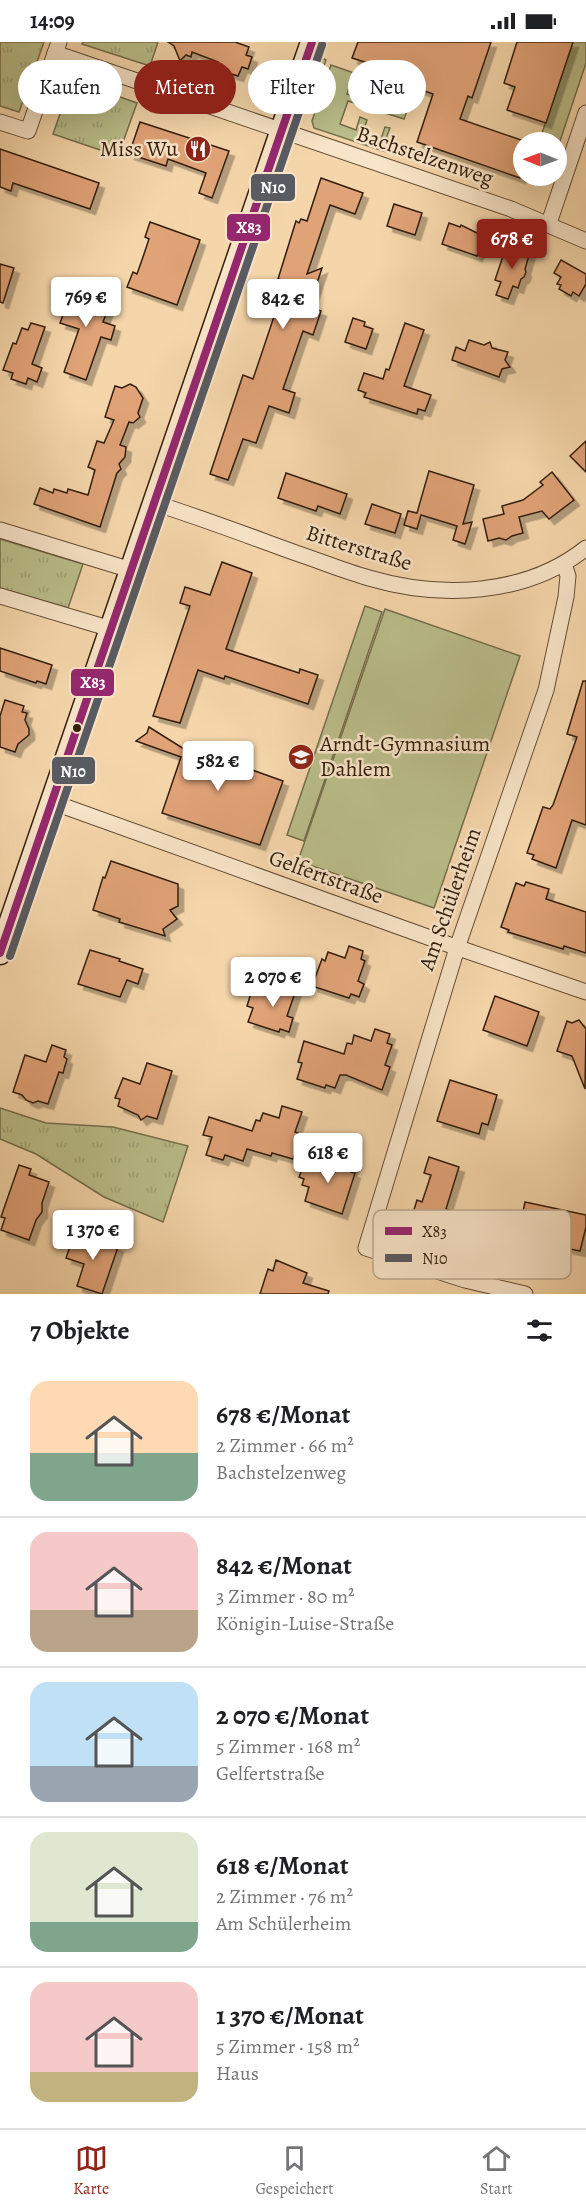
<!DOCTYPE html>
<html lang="de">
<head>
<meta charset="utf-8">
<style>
	:root { --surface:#fff; --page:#f2f2f2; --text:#202124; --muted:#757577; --line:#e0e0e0; --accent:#8f2418 }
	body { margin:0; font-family:Alegreya,serif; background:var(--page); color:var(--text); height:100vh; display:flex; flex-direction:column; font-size:22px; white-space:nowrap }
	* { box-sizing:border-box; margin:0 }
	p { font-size:20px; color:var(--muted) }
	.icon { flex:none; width:33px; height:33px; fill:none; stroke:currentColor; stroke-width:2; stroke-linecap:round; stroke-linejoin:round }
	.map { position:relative; height:1252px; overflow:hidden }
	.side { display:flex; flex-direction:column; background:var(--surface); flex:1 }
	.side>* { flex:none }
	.banner { position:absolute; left:18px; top:18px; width:550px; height:54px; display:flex; gap:12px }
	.needle { width:39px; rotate:271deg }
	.buttons { position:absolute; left:513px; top:90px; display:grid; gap:12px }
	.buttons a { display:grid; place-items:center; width:54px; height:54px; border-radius:50%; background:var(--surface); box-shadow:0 6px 24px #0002; font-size:30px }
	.price { position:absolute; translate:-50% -51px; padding:0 14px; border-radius:6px; background:#fff; color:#222; font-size:20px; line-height:39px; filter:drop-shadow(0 2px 3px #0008) }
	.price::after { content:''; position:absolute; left:50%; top:36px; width:18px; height:14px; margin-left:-9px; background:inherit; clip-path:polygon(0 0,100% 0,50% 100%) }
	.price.on { background:var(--accent); color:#fff }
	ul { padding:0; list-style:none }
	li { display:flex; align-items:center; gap:18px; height:150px; padding:0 30px }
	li+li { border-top:2px solid var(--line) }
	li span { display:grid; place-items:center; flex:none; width:168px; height:120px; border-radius:18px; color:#555 }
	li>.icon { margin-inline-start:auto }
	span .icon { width:72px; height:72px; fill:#fffc; stroke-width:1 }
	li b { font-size:26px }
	h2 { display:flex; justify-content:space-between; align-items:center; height:72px; padding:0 30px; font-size:26px }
	.pill { padding:0 21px; border-radius:27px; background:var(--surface); box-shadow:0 6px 24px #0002; font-size:21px; line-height:54px }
	.pill.on { background:var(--accent); color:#fff }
	.status { display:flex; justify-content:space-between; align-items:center; height:42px; padding:0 30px; background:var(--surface); direction:ltr }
	.status svg { height:16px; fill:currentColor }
	.dock { display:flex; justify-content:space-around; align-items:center; height:84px; border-top:2px solid var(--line); background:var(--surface); font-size:16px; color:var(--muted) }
	.dock a { display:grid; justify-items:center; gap:3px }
	.dock .on { color:var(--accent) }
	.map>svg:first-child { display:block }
	.green { fill:#babe8a; stroke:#766e4c; stroke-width:1.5 }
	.park { fill:url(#park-tufts); stroke:#766e4c; stroke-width:1.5 }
	.building { fill:#e0a277; stroke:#331f0d; stroke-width:1.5; filter:url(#shadow) }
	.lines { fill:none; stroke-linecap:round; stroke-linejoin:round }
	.street-casing { stroke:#644d34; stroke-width:17 }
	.secondary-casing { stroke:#331f0d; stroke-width:25 }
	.street { stroke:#f8e4c8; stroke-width:15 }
	.secondary { stroke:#f8e4c8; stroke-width:22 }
	.bus-1-casing { stroke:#f8e4c8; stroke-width:12 }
	.bus-2-casing { stroke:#f8e4c8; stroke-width:12 }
	.bus-1 { stroke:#95276e; stroke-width:8 }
	.bus-2 { stroke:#595b62; stroke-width:8 }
	.bus-dot { fill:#331f0d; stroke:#f8e4c8; stroke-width:2 }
	.labels { text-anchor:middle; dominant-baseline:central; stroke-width:5; stroke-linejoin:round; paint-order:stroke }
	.poi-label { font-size:22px; fill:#331f0d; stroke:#f8e4c8; text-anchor:end }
	.street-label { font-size:22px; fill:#331f0d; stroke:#f8e4c8 }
	.key { fill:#f8e4c8; stroke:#bda990; stroke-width:1.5 }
	.key-label { font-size:16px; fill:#331f0d }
	.line-badge { stroke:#f8e4c8; stroke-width:2 }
	.badge-label { font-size:16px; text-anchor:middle; font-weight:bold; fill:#fff }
</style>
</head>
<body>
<div class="status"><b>14:09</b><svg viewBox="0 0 49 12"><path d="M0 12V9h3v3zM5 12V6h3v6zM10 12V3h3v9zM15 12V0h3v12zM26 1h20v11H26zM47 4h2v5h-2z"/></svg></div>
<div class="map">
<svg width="586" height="1252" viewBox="0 0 586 1252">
	<defs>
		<pattern id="park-tufts" width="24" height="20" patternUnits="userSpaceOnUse" patternTransform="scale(1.5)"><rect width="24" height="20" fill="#babe8a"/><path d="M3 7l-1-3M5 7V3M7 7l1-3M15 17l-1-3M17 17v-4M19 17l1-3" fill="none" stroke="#a0a376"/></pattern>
		<filter id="shadow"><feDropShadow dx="5.5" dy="5.5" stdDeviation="0" flood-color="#0004"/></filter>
	</defs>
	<rect width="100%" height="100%" fill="#f5d6aa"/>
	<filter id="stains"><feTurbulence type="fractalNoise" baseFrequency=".00333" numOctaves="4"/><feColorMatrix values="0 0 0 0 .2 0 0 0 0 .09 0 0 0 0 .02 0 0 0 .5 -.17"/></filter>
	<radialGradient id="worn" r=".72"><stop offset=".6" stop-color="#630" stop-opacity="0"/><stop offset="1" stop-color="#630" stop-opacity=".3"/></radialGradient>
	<!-- green -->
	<g class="green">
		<polygon points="573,0 586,0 586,21 557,108 556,100 539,100"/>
		<polygon points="322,16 326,18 310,65 300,62 308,41"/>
		<polygon points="331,23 354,31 347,52 401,71 403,67 407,69 404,77 348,59 340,82 356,88 360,75 367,78 363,90 381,97 385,85 390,86 385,99 386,110 314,86 312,79"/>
		<polygon points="365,564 382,570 304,799 287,793"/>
		<polygon points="385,567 520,614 434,866 298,819"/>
	</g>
	<!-- park -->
	<g class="park">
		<polygon points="0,0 44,0 19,70 0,64"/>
		<polygon points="83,0 158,0 150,24 82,2"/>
		<polygon points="72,38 137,61 118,114 53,92"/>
		<polygon points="0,497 83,522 68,566 0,546"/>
		<polygon points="0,1066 46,1081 113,1085 188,1104 163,1180 104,1155 36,1112 0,1097"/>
	</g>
	<!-- building -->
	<g class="building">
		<polygon points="168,0 235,0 249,5 246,13 252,15 248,27 242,25 238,34 216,27 218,20 192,10 191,15 186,13 180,19 174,4"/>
		<polygon points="358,0 491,0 472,56 468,54 460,77 524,99 524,125 520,136 417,100 433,52 393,38 396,30 352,16"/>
		<polygon points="517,0 573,0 546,81 507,68 515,45 504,41"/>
		<polygon points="140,80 229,109 212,156 199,151 206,131 168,117 166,124 129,112"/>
		<polygon points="0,107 99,141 90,167 13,141 11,149 0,145"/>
		<polygon points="321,136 363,151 355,172 330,163 307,232 322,226 309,265 321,269 313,293 303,289 283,347 295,351 289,371 269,364 256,401 243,397 228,438 210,432 243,333 253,337 286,239 278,237 296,179 299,181 301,177 307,179"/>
		<polygon points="394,162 422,171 415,193 387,184"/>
		<polygon points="150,180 200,198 177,263 127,245 133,230 137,232 143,215 149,197 145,195"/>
		<polygon points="449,181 460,185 461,183 483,194 477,214 442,202"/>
		<polygon points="507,202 530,210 525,227 526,230 524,235 521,237 518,246 513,244 508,257 496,253 501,240 495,238"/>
		<polygon points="561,218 586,232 586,242 579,254 573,250 571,254 559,247 561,243 557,242 561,235 554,231"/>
		<polygon points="0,222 14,226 3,261 0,260"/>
		<polygon points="74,243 112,256 103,280 115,284 111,298 101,295 86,338 64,330 79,287 60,281"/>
		<polygon points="353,276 365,280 364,284 373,287 366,307 345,300"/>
		<polygon points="31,281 45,285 32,322 42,326 37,340 28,336 26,342 11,337 13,331 3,328 13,301 16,302 22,286 28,288"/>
		<polygon points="405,281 424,288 404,344 431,353 425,369 418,367 417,372 364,355 366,351 358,348 364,331 383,337 386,327 389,328"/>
		<polygon points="469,298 484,303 490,300 492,306 508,310 505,318 510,325 502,327 499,335 452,318 456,305 465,309"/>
		<polygon points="130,342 136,345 143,356 138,371 140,375 133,381 129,380 120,403 126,405 125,415 119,422 121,427 117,431 100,485 34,462 40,446 53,451 54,447 67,451 68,447 88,453 95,428 88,425 91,417 97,399 104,401 114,378 105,375 115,344 122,346"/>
		<polygon points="586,399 586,430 570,414"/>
		<polygon points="429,429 474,443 463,482 472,480 465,502 453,498 457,484 421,473 417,487 404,483 408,469 417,471"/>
		<polygon points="552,430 574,458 549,477 542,469 519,475 523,491 512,494 506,498 499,496 488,499 483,477 504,472 502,464 523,458 543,443 540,440"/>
		<polygon points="286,431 347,452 340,472 318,464 316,469 278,456"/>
		<polygon points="372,462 401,472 395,491 365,482"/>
		<polygon points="222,520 252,531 226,607 299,631 300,627 318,633 308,662 225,634 224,637 198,628 180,681 153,674 190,564 180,561 185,545 210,553"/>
		<polygon points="0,606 52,623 46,642 37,639 36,641 0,629"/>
		<polygon points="583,639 586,639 586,783 572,778 556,826 532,817 534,813 527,811 543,765 550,767 553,763 577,695 567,692"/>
		<polygon points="5,658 24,664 22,670 27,671 25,678 29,687 29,693 18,702 15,710 0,705 0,674"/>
		<polygon points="149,685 184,707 202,710 283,739 260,803 162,771 181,715 136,699 147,691"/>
		<polygon points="111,819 178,842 178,864 170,868 177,877 163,887 165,894 119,880 120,877 93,868 103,835 105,836"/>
		<polygon points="526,840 549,847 546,857 586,870 586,911 564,904 563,907 508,890 509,888 501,885 516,841 524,844"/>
		<polygon points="349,904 363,909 361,917 365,919 358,939 364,942 359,955 351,952 349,956 312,944 322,917 325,919 328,910 345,916"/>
		<polygon points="90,908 120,917 119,919 143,927 138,942 127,938 120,955 78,942"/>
		<polygon points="278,939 297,945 287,974 293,976 289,990 280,987 279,990 248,980 253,966 247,964 251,951 255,953 257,946 274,951"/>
		<polygon points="495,954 539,970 527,1004 483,988"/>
		<polygon points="579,978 586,987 585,1047 572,1014 557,1009 567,979 572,981"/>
		<polygon points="375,987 390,992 387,1001 392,1003 385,1023 390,1025 382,1048 346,1033 340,1033 335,1046 326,1043 325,1046 297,1037 302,1021 298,1020 304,999 344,1012 347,1001 352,1002 354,993 371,999"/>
		<polygon points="52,1003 66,1008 64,1015 67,1017 63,1031 59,1030 48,1062 38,1059 33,1061 26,1058 22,1053 13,1050 25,1013 46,1020"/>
		<polygon points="147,1021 172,1029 157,1077 147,1074 141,1078 138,1073 118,1064 120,1057 115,1056 123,1036 140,1042"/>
		<polygon points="450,1038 497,1053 488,1083 482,1081 479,1092 437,1079"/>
		<polygon points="282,1064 302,1070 295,1090 298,1091 295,1099 299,1101 293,1117 272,1111 271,1114 247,1107 243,1119 225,1113 223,1118 206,1113 212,1095 203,1093 209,1075 252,1089 256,1078 260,1079 263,1071 279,1076"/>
		<polygon points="334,1115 354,1121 351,1130 355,1131 342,1172 305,1159 309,1145 302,1143 304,1137 299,1135 305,1119 330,1127"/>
		<polygon points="429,1115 459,1125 446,1167 453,1169 444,1195 409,1184 417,1158 422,1160 431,1133 424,1131"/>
		<polygon points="19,1123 31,1127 29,1133 49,1140 42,1161 42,1170 36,1178 29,1198 1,1188 5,1176 1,1175"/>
		<polygon points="525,1160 586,1173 586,1185 580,1209 561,1205 560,1208 536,1204 537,1200 518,1195"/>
		<polygon points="79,1191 100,1196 105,1193 109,1201 118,1205 102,1252 77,1244 84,1222 66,1216 73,1196 78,1198"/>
		<polygon points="276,1218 307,1231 303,1241 329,1249 328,1252 260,1252 268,1227 273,1229"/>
	</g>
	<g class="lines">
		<defs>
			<g id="street">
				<polyline points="55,11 511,167 586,199"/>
				<polyline points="0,80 28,89 59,0"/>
				<polyline points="549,181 586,71"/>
				<path d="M154 461C202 476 249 494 296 511 320 519 344 529 369 536 440 557 526 554 586 506"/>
				<polyline points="0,488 131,528"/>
				<polyline points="0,554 111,587"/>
				<polyline points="52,760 447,902 586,950"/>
				<polyline points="525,1252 465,1238 366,1206 457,906 546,648 566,555 568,534 564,522"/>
			</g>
			<polyline id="secondary" points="0,911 312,0"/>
		</defs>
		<!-- street casing -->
		<use href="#street" class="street-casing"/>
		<!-- secondary casing -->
		<use href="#secondary" class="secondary-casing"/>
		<!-- street -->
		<use href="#street" class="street"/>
		<!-- secondary -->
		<use href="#secondary" class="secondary"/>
		<defs>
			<polyline id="bus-1" points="0,911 312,0"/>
			<polyline id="bus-2" points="10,914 322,3"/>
		</defs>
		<!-- bus-1 casing -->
		<use href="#bus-1" class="bus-1-casing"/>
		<!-- bus-2 casing -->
		<use href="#bus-2" class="bus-2-casing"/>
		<!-- bus-1 -->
		<use href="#bus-1" class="bus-1"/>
		<!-- bus-2 -->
		<use href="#bus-2" class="bus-2"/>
	</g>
	<!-- icons -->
	<defs>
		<symbol id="restaurant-disc" viewBox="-11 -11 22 22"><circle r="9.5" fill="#8f2418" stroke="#f8e4c8"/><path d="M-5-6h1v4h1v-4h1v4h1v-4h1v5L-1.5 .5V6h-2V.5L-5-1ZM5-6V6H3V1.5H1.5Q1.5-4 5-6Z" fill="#fff"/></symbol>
		<symbol id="school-disc" viewBox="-11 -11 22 22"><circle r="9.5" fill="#8f2418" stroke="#f8e4c8"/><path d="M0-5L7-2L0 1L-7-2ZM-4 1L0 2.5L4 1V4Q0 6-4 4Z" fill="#fff"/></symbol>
	</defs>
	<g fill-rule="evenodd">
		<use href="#restaurant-disc" x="183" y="92" width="30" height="30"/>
		<use href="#school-disc" x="286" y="700" width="30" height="30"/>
	</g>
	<!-- markers -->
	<circle class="bus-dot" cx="77" cy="686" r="5"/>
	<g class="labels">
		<!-- poi labels -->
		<g class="poi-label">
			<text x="178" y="107">Miss Wu</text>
			<text x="320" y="702" text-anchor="start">Arndt-Gymnasium<tspan x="320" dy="25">Dahlem</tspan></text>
		</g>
		<!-- street labels -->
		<g class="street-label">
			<text transform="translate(425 114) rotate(19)">Bachstelzenweg</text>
			<text transform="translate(359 506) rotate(17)">Bitterstraße</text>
			<text transform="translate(326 835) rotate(20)">Gelfertstraße</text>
			<text transform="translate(450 857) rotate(-71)">Am Schülerheim</text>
		</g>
	</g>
	<!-- legend -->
	<rect x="373" y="1168" width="198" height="69" rx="9" class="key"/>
	<rect x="385" y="1185" width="27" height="8" fill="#95276e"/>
	<rect x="385" y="1212" width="27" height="8" fill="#595b62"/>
	<g class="key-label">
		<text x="422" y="1195">X83</text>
		<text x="422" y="1222">N10</text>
	</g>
	<g class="line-badge">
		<rect x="250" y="131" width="46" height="29" rx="6" fill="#595b62"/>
		<rect x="226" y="171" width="45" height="29" rx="6" fill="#95276e"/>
		<rect x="70" y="626" width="45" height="29" rx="6" fill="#95276e"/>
		<rect x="51" y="714" width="45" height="29" rx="6" fill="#595b62"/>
	</g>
	<g class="badge-label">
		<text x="273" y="151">N10</text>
		<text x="249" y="191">X83</text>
		<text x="93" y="646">X83</text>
		<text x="73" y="735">N10</text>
	</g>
	<rect width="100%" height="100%" filter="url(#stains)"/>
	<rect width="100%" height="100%" fill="url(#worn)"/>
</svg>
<div class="buttons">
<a><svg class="needle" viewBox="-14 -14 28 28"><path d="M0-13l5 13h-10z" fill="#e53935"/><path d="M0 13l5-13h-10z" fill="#757577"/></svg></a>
</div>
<b class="price on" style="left:512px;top:228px">678 €</b>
<b class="price" style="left:86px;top:286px">769 €</b>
<b class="price" style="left:283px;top:288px">842 €</b>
<b class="price" style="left:218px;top:750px">582 €</b>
<b class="price" style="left:273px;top:966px">2 070 €</b>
<b class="price" style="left:328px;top:1142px">618 €</b>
<b class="price" style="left:93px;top:1219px">1 370 €</b>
<div class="banner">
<a class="pill">Kaufen</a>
<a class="pill on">Mieten</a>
<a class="pill">Filter</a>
<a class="pill">Neu</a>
</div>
</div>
<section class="side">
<h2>7 Objekte<svg class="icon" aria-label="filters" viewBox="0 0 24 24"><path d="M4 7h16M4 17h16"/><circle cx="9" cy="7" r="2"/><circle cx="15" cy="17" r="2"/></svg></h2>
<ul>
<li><span style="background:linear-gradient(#ffd9b3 60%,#7fa58c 0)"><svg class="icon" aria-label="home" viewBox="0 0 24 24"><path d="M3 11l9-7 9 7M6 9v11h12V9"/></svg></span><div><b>678 €/Monat</b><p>2 Zimmer · 66 m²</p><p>Bachstelzenweg</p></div></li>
<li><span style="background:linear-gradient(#f6c9c9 65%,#b9a48a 0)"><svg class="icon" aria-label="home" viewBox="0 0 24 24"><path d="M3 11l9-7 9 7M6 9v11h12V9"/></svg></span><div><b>842 €/Monat</b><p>3 Zimmer · 80 m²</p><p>Königin-Luise-Straße</p></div></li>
<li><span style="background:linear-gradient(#bfe0f5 70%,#9aa5b1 0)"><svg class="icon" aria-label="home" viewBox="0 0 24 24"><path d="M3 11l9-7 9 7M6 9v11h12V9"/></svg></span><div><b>2 070 €/Monat</b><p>5 Zimmer · 168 m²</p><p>Gelfertstraße</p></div></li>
<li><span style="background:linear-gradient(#dfe7d0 75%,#7fa58c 0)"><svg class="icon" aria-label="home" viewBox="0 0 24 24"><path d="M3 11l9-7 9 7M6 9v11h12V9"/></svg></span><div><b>618 €/Monat</b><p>2 Zimmer · 76 m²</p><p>Am Schülerheim</p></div></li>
<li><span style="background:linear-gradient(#f6c9c9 75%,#c2b280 0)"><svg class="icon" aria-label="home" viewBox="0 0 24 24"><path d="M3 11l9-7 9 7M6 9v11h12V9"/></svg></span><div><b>1 370 €/Monat</b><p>5 Zimmer · 158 m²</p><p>Haus</p></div></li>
</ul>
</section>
<nav class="dock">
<a class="on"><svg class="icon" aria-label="map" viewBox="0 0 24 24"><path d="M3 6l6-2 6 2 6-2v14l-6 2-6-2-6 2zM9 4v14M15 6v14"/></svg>Karte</a>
<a><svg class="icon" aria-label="saved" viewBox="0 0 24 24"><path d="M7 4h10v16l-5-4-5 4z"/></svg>Gespeichert</a>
<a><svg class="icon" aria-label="home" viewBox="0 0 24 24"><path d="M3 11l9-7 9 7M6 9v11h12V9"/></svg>Start</a>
</nav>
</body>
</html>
